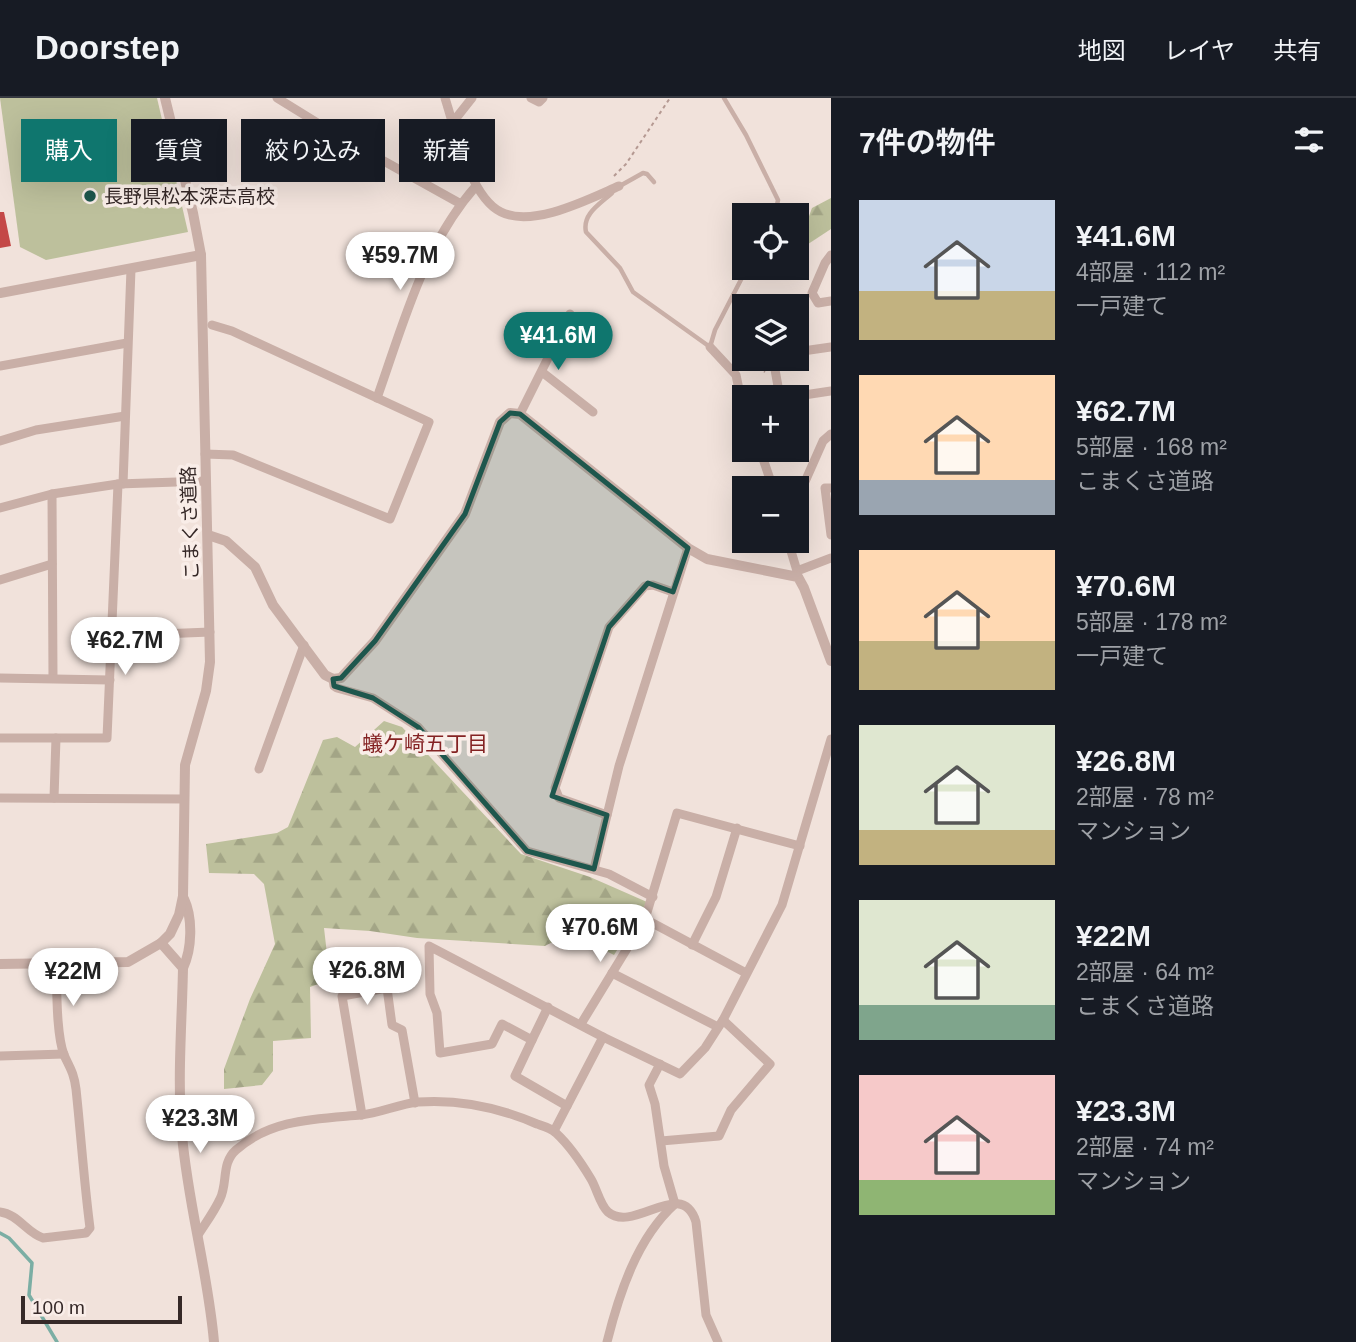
<!DOCTYPE html>
<html lang="ja">
<head>
<meta charset="utf-8">
<style>
	:root { --surface:#171b24; --page:#242831; --text:#f1f3f6; --muted:#9ea1a6; --line:#363941; --accent:#0f766e }
	body { margin:0; font-family:Arial,"Noto Sans JP",sans-serif; background:var(--page); color:var(--text); height:100vh; display:flex; flex-direction:column; font-size:26px; white-space:nowrap }
	* { box-sizing:border-box; margin:0 }
	p { font-size:23px; color:var(--muted) }
	.icon { flex:none; width:38px; height:38px; fill:none; stroke:currentColor; stroke-width:2; stroke-linecap:round; stroke-linejoin:round }
	.map { position:relative; flex:1; overflow:hidden }
	.drawer { display:flex; flex-direction:column; background:var(--surface); width:525px }
	.drawer>* { flex:none }
	.hud { position:absolute; left:21px; top:21px; width:665px; height:63px; display:flex; gap:14px }
	.buttons { position:absolute; left:732px; top:105px; display:grid; gap:14px }
	.buttons a { display:grid; place-items:center; width:77px; height:77px; border-radius:0px; background:var(--surface); box-shadow:0 7px 28px #0002; font-size:35px }
	.scale { position:absolute; left:21px; bottom:18px; width:161px; box-sizing:border-box; padding-left:7px; border:4px solid #362928; border-top:0; font-size:19px; line-height:24px; white-space:nowrap; color:#362928; -webkit-text-stroke:5px #f9ede8; paint-order:stroke }
	.price { position:absolute; translate:-50% -60px; padding:0 16px; border-radius:24px; background:#fff; color:#222; font-size:23px; line-height:46px; filter:drop-shadow(0 2px 4px #0008) }
	.price::after { content:''; position:absolute; left:50%; top:42px; width:21px; height:16px; margin-left:-10px; background:inherit; clip-path:polygon(0 0,100% 0,50% 100%) }
	.price.selected { background:var(--accent); color:#fff }
	ul { padding:0; list-style:none }
	li { display:flex; align-items:center; gap:21px; height:175px; padding:0 28px }
	li span { display:grid; place-items:center; flex:none; width:196px; height:140px; border-radius:0px; color:#555 }
	li>.icon { margin-inline-start:auto }
	span .icon { width:84px; height:84px; fill:#fffc; stroke-width:1 }
	li b { font-size:30px }
	h2 { display:flex; justify-content:space-between; align-items:center; height:84px; padding:0 28px; font-size:30px }
	.tag { padding:0 24px; border-radius:0px; background:var(--surface); box-shadow:0 7px 28px #0002; font-size:24px; line-height:63px }
	.tag.selected { background:var(--accent); color:#fff }
	header { display:flex; align-items:center; gap:42px; box-sizing:border-box; height:98px; padding:0 35px; background:var(--surface); border-bottom:2px solid var(--line) }
	header strong { font-size:33px }
	nav { display:flex; gap:38px; margin-inline-start:auto; font-size:24px }
	main { display:flex; flex:1; min-height:0 }
	.map>svg:first-child { display:block }
	.forest { fill:url(#forest-firs) }
	.garden { fill:#bdc09c }
	.lines { fill:none; stroke-linecap:round; stroke-linejoin:round }
	.stream { stroke:#7baea4; stroke-width:3.5 }
	.building { fill:#c44847 }
	.path { stroke:#b59992; stroke-width:2; stroke-dasharray:3.5 3.5; stroke-linecap:butt }
	.service { stroke:#c9afa7; stroke-width:4.5 }
	.minor { stroke:#c9afa7; stroke-width:9 }
	.tertiary { stroke:#c9afa7; stroke-width:10 }
	.marked { fill:#1e574d; fill-opacity:0.2; stroke:#1e574d; stroke-width:5; stroke-linejoin:round }
	.poi-dot { fill:#1e574d; stroke:#f9ede8; stroke-width:2.5 }
	.labels { text-anchor:middle; dominant-baseline:central; stroke-width:7; stroke-linejoin:round; paint-order:stroke }
	.poi-label { font-size:19px; fill:#362928; stroke:#f9ede8; text-anchor:start }
	.street-label { font-size:19px; fill:#362928; stroke:#f9ede8 }
	.neighbourhood-label { font-size:21px; fill:#842222; stroke:#f9ede8 }
</style>
</head>
<body>
<header>
<strong>Doorstep</strong>
<nav><a>地図</a><a>レイヤ</a><a>共有</a></nav>
</header>
<main>
<div class="map">
<svg width="831" height="1244" viewBox="0 0 831 1244">
	<defs>
		<pattern id="forest-firs" width="22" height="20" patternUnits="userSpaceOnUse" patternTransform="scale(1.75)"><rect width="22" height="20" fill="#bdc09c"/><path d="M5 1l3.5 6h-7zM16 11l3.5 6h-7z" fill="#a3a586"/></pattern>
	</defs>
	<rect width="100%" height="100%" fill="#f1e2db"/>
	<!-- forest -->
	<g class="forest">
		<polygon points="831,100 831,131 796,154 812,110"/>
		<path d="M384 623 402 629 521 756 590 779 647 804 614 857C590 845 571 833 545 848L417 840 370 833 324 830 330 882 310 889 311 940 273 943V973L262 987 224 991V971L250 901 275 846 264 786 254 776 209 775 206 746 277 735 288 729 323 642 337 639 355 649Z"/>
	</g>
	<!-- garden -->
	<polygon class="garden" points="0,0 157,0 188,134 46,162 20,149"/>
	<g class="lines">
		<!-- stream -->
		<polyline class="stream" points="0,1135 9,1140 32,1165 29,1197 57,1244"/>
	</g>
	<!-- building -->
	<polygon class="building" points="0,114 4,114 11,148 0,150"/>
	<g class="lines">
		<!-- path -->
		<g class="path">
			<polyline points="614,78 626,66 670,0"/>
			<polyline points="744,272 758,270 765,274"/>
		</g>
		<!-- service -->
		<g class="service">
			<polyline points="724,0 746,37 778,102 775,117"/>
			<polyline points="618,89 643,75 647,76 654,84"/>
			<path d="M612 95C600 106 582 116 586 134L620 170 633 194 710 249 715 232 747 170"/>
		</g>
		<!-- minor -->
		<g class="minor">
			<polyline points="277,0 337,37 461,106"/>
			<path d="M445 0C455 31 470 99 501 114 533 130 589 101 619 88"/>
			<polyline points="531,0 539,4 543,0"/>
			<polyline points="453,24 472,0"/>
			<polyline points="831,157 825,165 812,195 818,205 831,203"/>
			<polyline points="710,249 736,277 744,316"/>
			<polyline points="796,254 831,249"/>
			<polyline points="776,261 774,266 779,294 788,299"/>
			<polyline points="0,268 127,245"/>
			<polyline points="542,274 593,314"/>
			<polyline points="791,299 831,293"/>
			<path d="M377 300C403 227 423 148 476 88"/>
			<polyline points="520,316 570,216"/>
			<polyline points="0,343 36,332 125,318"/>
			<polyline points="760,352 773,390"/>
			<polyline points="205,356 233,357 390,421 429,324 232,233 212,227"/>
			<polyline points="123,386 131,171"/>
			<polyline points="831,390 825,390 831,437"/>
			<polyline points="52,396 53,580"/>
			<polyline points="796,404 823,343 831,336"/>
			<polyline points="0,410 52,396 118,386 206,383"/>
			<polyline points="788,443 797,473 795,478"/>
			<polyline points="797,473 831,460"/>
			<polyline points="0,482 52,466"/>
			<polyline points="112,538 210,534"/>
			<polyline points="0,580 110,582"/>
			<polyline points="333,581 334,588 337,590 373,600 418,629 527,753 609,776 653,799"/>
			<polyline points="0,640 107,640 118,386"/>
			<polyline points="259,671 304,547"/>
			<polyline points="0,700 184,701"/>
			<polyline points="54,700 56,640"/>
			<polyline points="607,717 559,700 555,690 609,529 645,488 653,487 673,494"/>
			<polyline points="594,771 619,668 688,450"/>
			<polyline points="645,821 746,875"/>
			<polyline points="692,847 716,799 737,730"/>
			<polyline points="612,875 718,929"/>
			<polyline points="581,926 645,821 677,715 800,748"/>
			<polyline points="532,942 548,909"/>
			<polyline points="0,958 64,956"/>
			<polyline points="660,966 649,987 655,1006 664,1068 675,1106"/>
			<polyline points="567,1008 515,978 532,942 502,926 492,946 440,955 437,915 430,896 429,848 603,939 680,976 705,950 723,922 782,807 831,641"/>
			<polyline points="362,1017 342,898 387,890 392,927 402,932 415,1005"/>
			<polyline points="554,1033 603,939"/>
			<polyline points="661,1043 719,1038 731,1012 770,966 723,922"/>
			<path d="M0 1114C18 1116 27 1135 43 1140L86 1135 90 1130C84 1084 81 1038 76 991 74 975 70 970 64 957 56 935 57 890 56 866"/>
			<path d="M198 1137C205 1126 214 1114 220 1101 228 1085 221 1065 236 1052 271 1021 316 1021 361 1017 380 1015 399 1006 418 1004 460 1001 498 1009 537 1026 543 1028 551 1030 556 1035 569 1047 582 1066 591 1081 597 1091 600 1107 608 1114 634 1136 682 1078 696 1124L706 1217 718 1244"/>
			<path d="M607 1244C619 1196 637 1140 675 1106"/>
		</g>
		<!-- tertiary -->
		<g class="tertiary">
			<polyline points="0,195 201,157"/>
			<polyline points="208,437 226,443 255,469 273,507 325,577 333,581 341,580 375,543 465,416 500,324 510,315 520,316 688,450 707,461 798,479 804,490 831,563"/>
			<path d="M184 801C193 820 192 851 183 870 182 925 177 981 182 1037 188 1107 208 1174 214 1244"/>
			<polyline points="161,845 183,870"/>
			<polyline points="0,866 128,864 161,845 170,836 179,817 183,798 185,667 206,593 210,564 201,157 193,115 165,0"/>
		</g>
	</g>
	<!-- marked area -->
	<path class="marked" d="M510 315 520 316 688 450 673 494 648 485 609 529 552 698 607 717 594 771 527 753 418 629 373 600 334 588 333 581 341 580 375 543 465 416 500 324Z"/>
	<!-- markers -->
	<circle class="poi-dot" cx="90" cy="98" r="7"/>
	<g class="labels">
		<!-- poi labels -->
		<g class="poi-label">
			<text x="104" y="98">長野県松本深志高校</text>
		</g>
		<!-- street labels -->
		<g class="street-label">
			<text transform="translate(190 425) rotate(-92)">こまくさ道路</text>
		</g>
		<!-- neighbourhood labels -->
		<g class="neighbourhood-label">
			<text x="425" y="645">蟻ケ崎五丁目</text>
		</g>
	</g>
</svg>
<div class="buttons">
<a><svg class="icon" aria-label="locate" viewBox="0 0 24 24"><circle cx="12" cy="12" r="6"/><path d="M12 2v4M12 18v4M2 12h4M18 12h4"/></svg></a>
<a><svg class="icon" aria-label="layers" viewBox="0 0 24 24"><path d="M12 4l9 5-9 5-9-5zM3 14l9 5 9-5"/></svg></a>
<a>+</a>
<a>−</a>
</div>
<div class="scale">100 m</div>
<b class="price" style="left:400px;top:194px">¥59.7M</b>
<b class="price selected" style="left:558px;top:274px">¥41.6M</b>
<b class="price" style="left:125px;top:579px">¥62.7M</b>
<b class="price" style="left:600px;top:866px">¥70.6M</b>
<b class="price" style="left:367px;top:909px">¥26.8M</b>
<b class="price" style="left:73px;top:910px">¥22M</b>
<b class="price" style="left:200px;top:1057px">¥23.3M</b>
<div class="hud">
<a class="tag selected">購入</a>
<a class="tag">賃貸</a>
<a class="tag">絞り込み</a>
<a class="tag">新着</a>
</div>
</div>
<section class="drawer">
<h2>7件の物件<svg class="icon" aria-label="filters" viewBox="0 0 24 24"><path d="M4 7h16M4 17h16"/><circle cx="9" cy="7" r="2"/><circle cx="15" cy="17" r="2"/></svg></h2>
<ul>
<li><span style="background:linear-gradient(#c9d6e8 65%,#c2b280 0)"><svg class="icon" aria-label="home" viewBox="0 0 24 24"><path d="M3 11l9-7 9 7M6 9v11h12V9"/></svg></span><div><b>¥41.6M</b><p>4部屋 · 112 m²</p><p>一戸建て</p></div></li>
<li><span style="background:linear-gradient(#ffd9b3 75%,#9aa5b1 0)"><svg class="icon" aria-label="home" viewBox="0 0 24 24"><path d="M3 11l9-7 9 7M6 9v11h12V9"/></svg></span><div><b>¥62.7M</b><p>5部屋 · 168 m²</p><p>こまくさ道路</p></div></li>
<li><span style="background:linear-gradient(#ffd9b3 65%,#c2b280 0)"><svg class="icon" aria-label="home" viewBox="0 0 24 24"><path d="M3 11l9-7 9 7M6 9v11h12V9"/></svg></span><div><b>¥70.6M</b><p>5部屋 · 178 m²</p><p>一戸建て</p></div></li>
<li><span style="background:linear-gradient(#dfe7d0 75%,#c2b280 0)"><svg class="icon" aria-label="home" viewBox="0 0 24 24"><path d="M3 11l9-7 9 7M6 9v11h12V9"/></svg></span><div><b>¥26.8M</b><p>2部屋 · 78 m²</p><p>マンション</p></div></li>
<li><span style="background:linear-gradient(#dfe7d0 75%,#7fa58c 0)"><svg class="icon" aria-label="home" viewBox="0 0 24 24"><path d="M3 11l9-7 9 7M6 9v11h12V9"/></svg></span><div><b>¥22M</b><p>2部屋 · 64 m²</p><p>こまくさ道路</p></div></li>
<li><span style="background:linear-gradient(#f6c9c9 75%,#8fb573 0)"><svg class="icon" aria-label="home" viewBox="0 0 24 24"><path d="M3 11l9-7 9 7M6 9v11h12V9"/></svg></span><div><b>¥23.3M</b><p>2部屋 · 74 m²</p><p>マンション</p></div></li>
</ul>
</section>
</main>
</body>
</html>
